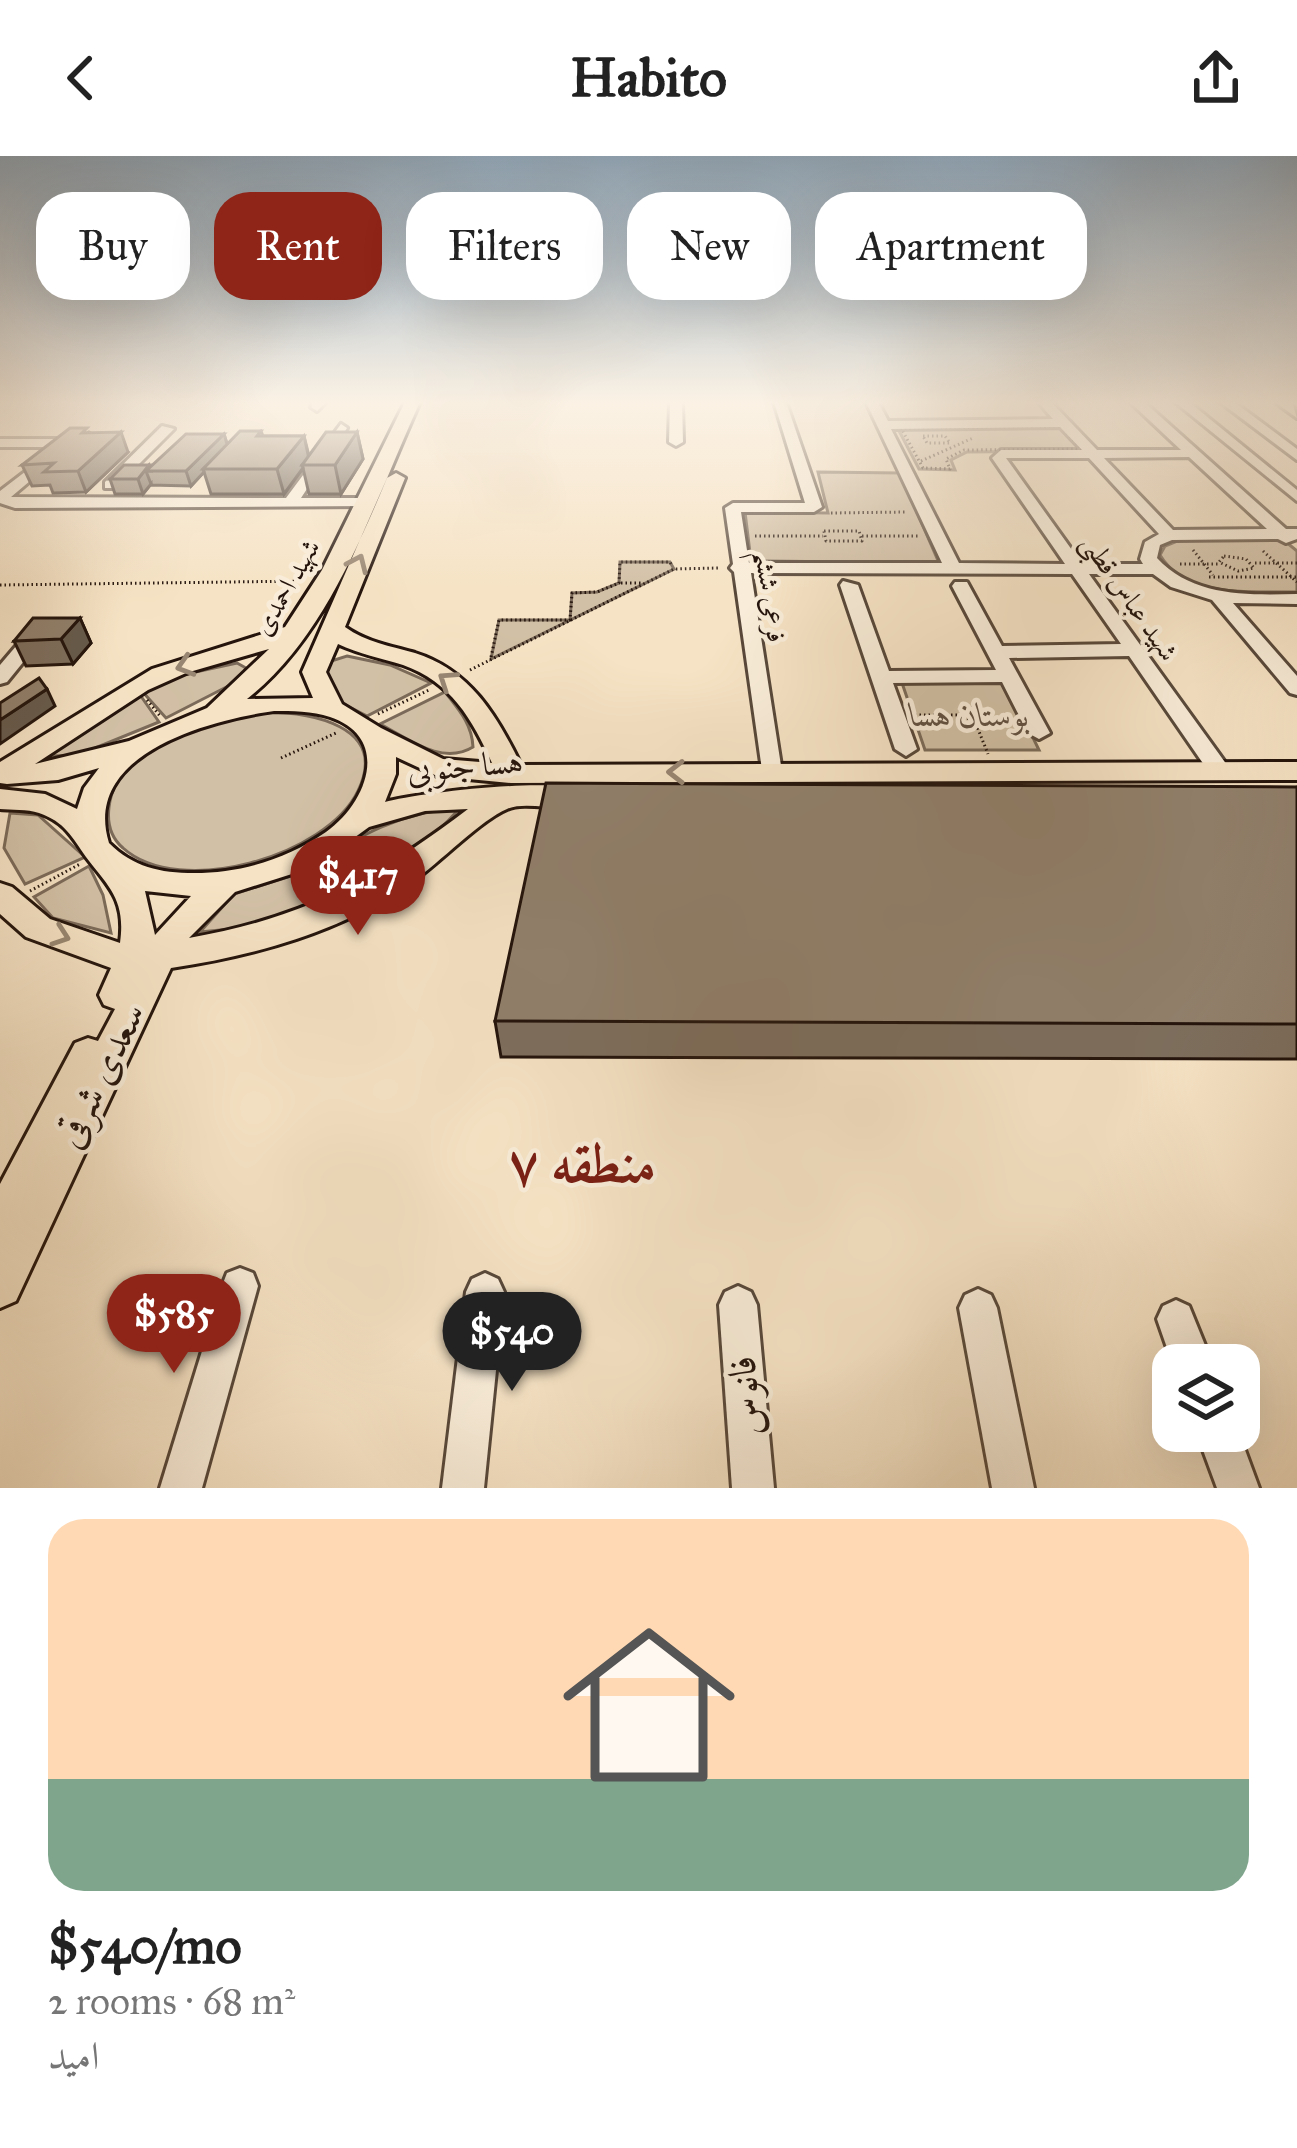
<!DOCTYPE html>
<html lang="en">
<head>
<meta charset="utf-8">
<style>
	:root { --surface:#fff; --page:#f2f2f2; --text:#222; --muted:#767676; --accent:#8f2418 }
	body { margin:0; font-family:"IM FELL Great Primer",Amiri,serif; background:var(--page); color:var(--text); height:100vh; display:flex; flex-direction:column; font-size:45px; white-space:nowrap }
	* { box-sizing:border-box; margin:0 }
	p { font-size:39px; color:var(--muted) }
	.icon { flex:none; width:66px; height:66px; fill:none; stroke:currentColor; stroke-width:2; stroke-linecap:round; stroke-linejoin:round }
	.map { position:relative; height:1332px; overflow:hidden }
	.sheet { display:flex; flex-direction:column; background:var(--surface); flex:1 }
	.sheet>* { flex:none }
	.guide { position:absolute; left:36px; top:36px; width:1227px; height:108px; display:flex; gap:24px }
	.fabs { position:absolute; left:1152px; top:1188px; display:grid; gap:24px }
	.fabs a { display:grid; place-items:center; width:108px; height:108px; border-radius:24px; background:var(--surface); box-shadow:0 12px 48px #0002; font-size:60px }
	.price { position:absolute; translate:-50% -102px; padding:0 27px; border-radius:42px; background:var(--accent); color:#fff; font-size:39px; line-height:78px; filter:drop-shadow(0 3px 6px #0008) }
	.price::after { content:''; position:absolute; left:50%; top:72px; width:36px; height:27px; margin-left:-18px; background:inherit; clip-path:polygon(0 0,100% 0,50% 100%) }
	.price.on { background:#222; color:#fff }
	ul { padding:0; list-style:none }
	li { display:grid; align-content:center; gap:24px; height:636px; padding:0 48px }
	li span { display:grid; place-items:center; height:372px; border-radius:36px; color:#555 }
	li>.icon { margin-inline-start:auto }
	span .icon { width:216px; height:216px; fill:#fffc; stroke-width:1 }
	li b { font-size:51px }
	.chip { padding:0 42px; border-radius:36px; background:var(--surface); box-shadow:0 12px 48px #0002; font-size:42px; line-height:108px }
	.chip.on { background:var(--accent); color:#fff }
	header { display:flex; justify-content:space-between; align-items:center; height:156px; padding:0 48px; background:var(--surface); font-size:54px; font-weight:700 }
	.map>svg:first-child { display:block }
	.green { fill:#d2c0a6; stroke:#7b6a59; stroke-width:3 }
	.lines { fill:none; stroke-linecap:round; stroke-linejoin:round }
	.minor-casing { stroke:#58483a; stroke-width:6 }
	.major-casing { stroke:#24140c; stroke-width:6 }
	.path { stroke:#24140c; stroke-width:3; stroke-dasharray:1.5 3; stroke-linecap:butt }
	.minor { fill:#f9edd9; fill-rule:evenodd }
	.major { fill:#f6e3c5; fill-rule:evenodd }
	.wall { fill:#7d6e5d; stroke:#24140c; stroke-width:3 }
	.shaded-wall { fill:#665a4c; stroke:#24140c; stroke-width:3 }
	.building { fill:#91806c; stroke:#24140c; stroke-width:3 }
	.oneway { stroke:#988672 }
	.labels { text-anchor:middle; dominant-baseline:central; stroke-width:9; stroke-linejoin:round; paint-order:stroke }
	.far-street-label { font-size:27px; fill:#24140c; stroke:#f9edd9 }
	.park-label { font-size:33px; font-style:italic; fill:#615042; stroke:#f9edd9 }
	.street-label { font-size:33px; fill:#24140c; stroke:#f9edd9 }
	.near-street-label { font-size:39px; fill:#24140c; stroke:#f9edd9 }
	.near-district-label { font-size:54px; font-weight:bold; fill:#7a1f14; stroke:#f9edd9 }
</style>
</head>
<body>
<header><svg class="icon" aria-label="back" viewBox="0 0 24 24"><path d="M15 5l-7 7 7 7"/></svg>Habito<svg class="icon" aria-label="share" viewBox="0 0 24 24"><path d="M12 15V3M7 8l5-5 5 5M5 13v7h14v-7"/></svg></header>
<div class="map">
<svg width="1297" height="1332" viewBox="0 0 1297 1332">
	<rect width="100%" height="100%" fill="#f6e3c5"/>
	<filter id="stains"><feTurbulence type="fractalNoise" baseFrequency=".00167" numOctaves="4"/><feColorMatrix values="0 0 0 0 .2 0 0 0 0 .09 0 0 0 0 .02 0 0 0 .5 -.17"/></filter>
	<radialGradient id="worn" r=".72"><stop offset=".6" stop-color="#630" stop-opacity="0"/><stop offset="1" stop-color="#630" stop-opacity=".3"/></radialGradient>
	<!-- green -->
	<g class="green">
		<polygon points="1063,269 1087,295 967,296 951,304 955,314 919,313 897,271"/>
		<polygon points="818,316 900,317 939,407 751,405 745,356 828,357"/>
		<path d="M1187 381H1280L1297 395V436C1253 435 1186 443 1160 399L1165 390Z"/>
		<polygon points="620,406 670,406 674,413 491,503 499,464 570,464 572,437 597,436 619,427"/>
		<polygon points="347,500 390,509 431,527 367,560 330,541 320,517 328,506"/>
		<polygon points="237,507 246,512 240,524 166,562 141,534 177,520"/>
		<polygon points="901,524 1005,524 1039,594 925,594"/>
		<polygon points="138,536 159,566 78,599 53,600 57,588"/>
		<path d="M445 536C459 554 472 568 473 591 442 610 409 583 380 568Z"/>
		<path d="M263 556C309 556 390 569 358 635 327 700 180 743 123 692 110 681 107 667 109 651 117 584 210 568 263 556Z"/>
		<path d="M460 652C425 693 382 714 334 738L308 711C358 681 401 655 460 652Z"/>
		<polygon points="10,657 38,659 85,701 25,728 4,692"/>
		<polygon points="89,710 103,739 111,777 53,762 34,741"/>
		<polygon points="297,718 322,745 251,771 200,776 234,738"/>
	</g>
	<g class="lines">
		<defs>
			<g id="minor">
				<polygon points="314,246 326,246 317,255 311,251"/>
				<polygon points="670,246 682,246 683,286 676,290 669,286"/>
				<path d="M774 246H786L822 351 814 356H741L749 407H942L866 246H878L888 265 1053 263 1038 246H1051L1097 294H1181L1130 246H1144L1286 373H1297V383L1286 387 1278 383 1172 384 1160 389 1157 402C1193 441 1247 439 1297 438V448L1233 447 1297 520V539L1290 537 1212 444 1171 431 1153 418H1089L1227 609 1230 614 1227 619H1211L1129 500 1009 502 1050 577 1039 583 1028 577 1002 526 893 527 917 593 906 600 895 593 840 429 843 425 858 429 889 515 996 514 952 430 955 426H967L1002 490 1121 488 1072 418 751 417 782 616 771 623 763 621 734 416 730 412 733 408 725 352 733 347H805ZM1060 271 1082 294H1001L992 302 1065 408 959 407 891 273ZM1189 301 1267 373 1173 374 1104 302ZM1006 302H1089L1159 378 1145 386 1140 403 1143 408H1082Z"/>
				<polygon points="1175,246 1189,246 1297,334 1297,345"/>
				<polygon points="1220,246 1234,246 1297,293 1297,304"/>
				<polygon points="341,268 347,272 301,342 362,342 367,344 367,350 15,352 0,347 0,335 51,296 56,297 56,303 11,341 286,342"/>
				<polygon points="162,270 174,273 115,332 105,332 105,326"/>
				<polygon points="0,283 67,283 74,287 67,291 0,291"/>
				<polygon points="41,467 50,473 7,526 0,528 0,509 34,469"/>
				<polygon points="240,1112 253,1117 258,1130 202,1332 160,1332 222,1130 227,1117"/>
				<polygon points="485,1117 498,1123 504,1136 484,1332 442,1332 466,1136 472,1123"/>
				<polygon points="738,1130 751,1136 757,1149 774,1332 732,1332 719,1149 725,1136"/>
				<polygon points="978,1133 991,1139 997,1152 1034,1332 992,1332 959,1152 965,1139"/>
				<polygon points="1176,1144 1189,1150 1213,1209 1173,1209 1157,1163 1163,1150"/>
				<polygon points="1196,1275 1238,1275 1259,1332 1217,1332"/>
			</g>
			<g id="major">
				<path d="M405 246H420C374 346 335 474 247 543L313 542 302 516 387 322 396 317 405 322 345 471C366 486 390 490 415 497 470 514 497 560 521 609L1297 606V624L511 627 437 620 396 601V618L385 646C418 637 575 617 595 640 576 664 532 642 507 653 482 663 438 708 412 726 341 776 256 799 171 812L16 1145 0 1152V1028L75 887 88 882 98 885 115 853 104 849 99 839 111 812 26 781 0 758V727L12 731 50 763 120 787C126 744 109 731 86 701 72 681 65 666 39 657 27 653 12 654 0 653V633L45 638 77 653 84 632 99 612 58 624 7 628 0 627V606L152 513 285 471 322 414ZM338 488C359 498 381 502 403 509 451 526 472 563 492 607L443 603 381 572 342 548 326 516ZM269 493 207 552 129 585 35 608 148 534 186 517ZM274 555C292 555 312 555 330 561 392 582 367 647 326 676 287 703 241 717 194 717 160 717 133 711 109 687 81 597 211 564 274 555ZM468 653C376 723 304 762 189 782L235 736 314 711 369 671 425 655ZM145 735 191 740 155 779Z"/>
				<polygon points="1275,246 1292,246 1297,262"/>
			</g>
		</defs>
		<!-- minor casing -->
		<use href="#minor" class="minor-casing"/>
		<!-- major casing -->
		<use href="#major" class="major-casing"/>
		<!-- path -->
		<g class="path">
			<polygon points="1061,270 1082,293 964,294 946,303 950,313 923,312 901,272"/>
			<polygon points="923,280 945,280 950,287 927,287"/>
			<polyline points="921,305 973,282"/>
			<polyline points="831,357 905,356"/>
			<polygon points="824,375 859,375 862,385 826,385"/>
			<polyline points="755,380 823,380"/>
			<polyline points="862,380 919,380"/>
			<polyline points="1193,394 1213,419"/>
			<polyline points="1263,395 1297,426"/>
			<polygon points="1224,400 1246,403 1254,412 1238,415 1219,406"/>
			<polyline points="1255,407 1297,407"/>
			<polyline points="1180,408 1219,408"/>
			<polyline points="1209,421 1297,421"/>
			<polyline points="621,427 641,427"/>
			<polyline points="0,429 304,425"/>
			<polyline points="491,501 499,464 570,464 572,437 597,436 619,427 620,406 670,406 672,410"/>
			<polyline points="470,514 674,413 718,412"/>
			<polyline points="147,544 160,560"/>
			<polygon points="971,550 985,554 989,562 980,566 963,561 960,554"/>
			<polyline points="378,558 429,534"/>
			<polyline points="915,559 959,559"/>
			<polyline points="976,568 988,598"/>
			<polyline points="281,602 336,577"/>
			<polyline points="30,735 80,708"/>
		</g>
		<!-- minor -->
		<use href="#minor" class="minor"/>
		<!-- major -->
		<use href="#major" class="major"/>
	</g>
	<!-- wall -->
	<g class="wall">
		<polygon points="261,275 263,280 304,280 309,300 357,276 363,303 341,338 309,338 303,312 284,338 211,338 204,316 191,330 151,329 151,328 143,338 115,338 110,323 149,309 150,311 224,278 227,288"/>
		<polygon points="89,276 128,296 86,336 53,337 50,329 32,330 22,309"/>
		<polygon points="80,462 91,487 73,508 26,510 14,485"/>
		<polygon points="1297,631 1297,903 501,901 495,865"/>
	</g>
	<!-- shaded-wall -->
	<g class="shaded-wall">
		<polygon points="121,276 128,296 86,336 78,315"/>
		<polygon points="357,276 363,303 341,338 335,309"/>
		<polygon points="224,278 228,291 203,313 204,316 191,330 186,315"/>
		<polygon points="304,280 309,303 302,309 303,312 284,338 277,313"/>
		<polygon points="149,309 151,315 146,315 151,328 143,338 138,323"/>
		<polygon points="80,462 91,487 73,508 61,483"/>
		<polygon points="47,533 55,550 0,588 0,564"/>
	</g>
	<!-- building -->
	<g class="building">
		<polygon points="70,272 87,272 82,277 121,276 78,315 44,316 54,307 22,309"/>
		<polygon points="240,275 261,275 257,280 304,280 277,313 203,313"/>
		<polygon points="326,276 357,276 335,309 302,309"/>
		<polygon points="186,278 224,278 186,315 146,315"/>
		<polygon points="124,309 149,309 138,323 110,323"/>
		<polygon points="33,462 80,462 61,483 14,485"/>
		<polygon points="39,522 47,533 0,564 0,547"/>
		<polygon points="546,627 1297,631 1297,868 495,865"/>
	</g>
	<!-- one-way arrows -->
	<defs><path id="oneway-chevron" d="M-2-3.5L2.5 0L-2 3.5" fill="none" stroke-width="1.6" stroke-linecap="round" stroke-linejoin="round" transform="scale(3)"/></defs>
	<g class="oneway">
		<use href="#oneway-chevron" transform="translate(358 407) rotate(-66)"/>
		<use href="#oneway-chevron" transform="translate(185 510) rotate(163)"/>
		<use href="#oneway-chevron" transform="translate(447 524) rotate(-146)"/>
		<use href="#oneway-chevron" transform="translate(676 616) rotate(180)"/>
		<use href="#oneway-chevron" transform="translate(61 780) rotate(19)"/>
	</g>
	<!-- sky -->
	<linearGradient id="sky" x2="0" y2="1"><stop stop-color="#91abc1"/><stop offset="0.57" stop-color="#fbf2e5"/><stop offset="1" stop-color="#fbf2e5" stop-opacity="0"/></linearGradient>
	<rect width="1297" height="433" fill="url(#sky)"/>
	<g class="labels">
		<!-- far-street labels -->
		<g class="far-street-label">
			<text transform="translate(286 431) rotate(-60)">شهید احمدی</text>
			<text transform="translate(771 440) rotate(82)">فرعی ششم</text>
			<text transform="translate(1130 441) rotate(55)">شهید عباس قطبی</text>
		</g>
		<!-- park labels -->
		<g class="park-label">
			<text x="970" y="559">بوستان هسا</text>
		</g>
		<!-- street labels -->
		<g class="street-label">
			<text transform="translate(465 610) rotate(-5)">هسا جنوبی</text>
		</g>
		<!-- near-street labels -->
		<g class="near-street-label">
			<text transform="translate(100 919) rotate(-64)">سعدی شرقی</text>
			<text transform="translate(745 1240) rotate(-95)">فانوس</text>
		</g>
		<!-- near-district labels -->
		<g class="near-district-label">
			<text x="582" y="1008">منطقه ۷</text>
		</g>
	</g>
	<rect width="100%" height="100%" filter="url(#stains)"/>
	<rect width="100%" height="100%" fill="url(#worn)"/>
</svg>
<div class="fabs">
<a><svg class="icon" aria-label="layers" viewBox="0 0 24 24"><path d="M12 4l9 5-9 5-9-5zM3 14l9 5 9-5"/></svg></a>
</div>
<b class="price" style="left:358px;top:782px">$417</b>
<b class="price" style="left:174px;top:1220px">$585</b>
<b class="price on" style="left:512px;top:1238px">$540</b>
<div class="guide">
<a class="chip">Buy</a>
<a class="chip on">Rent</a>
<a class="chip">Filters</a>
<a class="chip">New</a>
<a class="chip">Apartment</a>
</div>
</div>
<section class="sheet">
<ul>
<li><span style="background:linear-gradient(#ffd9b3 70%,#7fa58c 0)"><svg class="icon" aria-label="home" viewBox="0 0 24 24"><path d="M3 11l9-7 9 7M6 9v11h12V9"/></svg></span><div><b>$540/mo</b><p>2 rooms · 68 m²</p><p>امید</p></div></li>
</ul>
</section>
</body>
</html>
